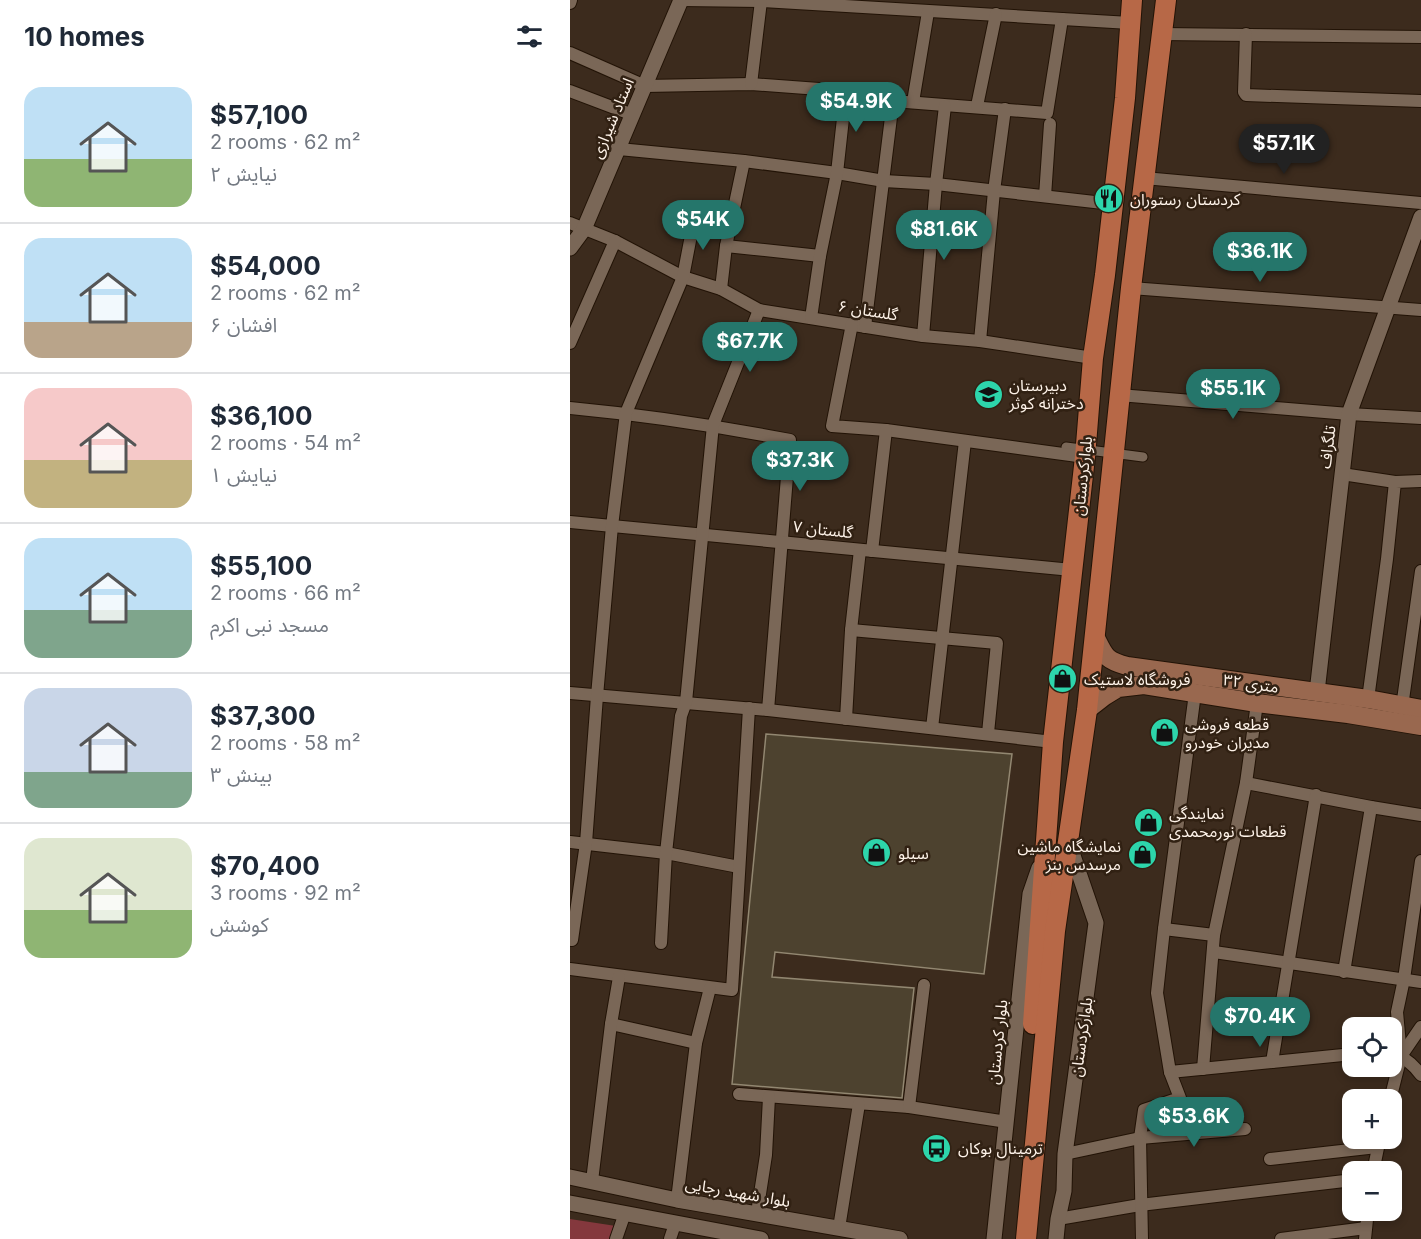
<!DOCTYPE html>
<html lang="en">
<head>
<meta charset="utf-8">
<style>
	:root { --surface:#fff; --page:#f6f6f7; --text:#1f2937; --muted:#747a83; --line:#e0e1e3; --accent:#25766b }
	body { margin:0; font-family:Inter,"Noto Sans Arabic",sans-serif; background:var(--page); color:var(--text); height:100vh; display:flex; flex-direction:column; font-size:22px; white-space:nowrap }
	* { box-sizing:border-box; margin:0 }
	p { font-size:20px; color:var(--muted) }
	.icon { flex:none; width:33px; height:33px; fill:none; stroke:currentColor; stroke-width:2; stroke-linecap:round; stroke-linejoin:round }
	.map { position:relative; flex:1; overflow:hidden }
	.sheet { display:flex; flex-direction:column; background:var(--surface); width:570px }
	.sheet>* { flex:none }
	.fabs { position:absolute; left:772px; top:1017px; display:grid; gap:12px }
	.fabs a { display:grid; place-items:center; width:60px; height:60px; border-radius:12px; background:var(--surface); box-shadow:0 3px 9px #0003; font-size:30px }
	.price { position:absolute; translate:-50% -51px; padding:0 14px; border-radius:21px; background:var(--accent); color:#fff; font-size:20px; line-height:39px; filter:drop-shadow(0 2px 3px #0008) }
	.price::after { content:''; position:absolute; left:50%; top:36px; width:18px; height:14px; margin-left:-9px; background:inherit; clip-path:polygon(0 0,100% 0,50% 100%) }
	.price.active { background:#222; color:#fff }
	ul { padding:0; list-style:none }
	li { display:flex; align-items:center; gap:18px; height:150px; padding:0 24px }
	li+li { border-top:2px solid var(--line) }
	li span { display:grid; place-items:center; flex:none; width:168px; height:120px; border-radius:18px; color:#555 }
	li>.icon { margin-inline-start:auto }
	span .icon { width:72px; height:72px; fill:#fffc; stroke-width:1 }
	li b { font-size:26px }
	h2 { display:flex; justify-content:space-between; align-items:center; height:72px; padding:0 24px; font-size:26px }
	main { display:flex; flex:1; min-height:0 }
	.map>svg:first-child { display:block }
	.green { fill:#84383d }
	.building { fill:#4d422f; stroke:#928771; stroke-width:1.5 }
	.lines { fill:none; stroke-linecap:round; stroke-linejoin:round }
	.pedestrian-casing { stroke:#221306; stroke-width:11 }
	.minor-casing { stroke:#221306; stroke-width:14 }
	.tertiary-casing { stroke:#221306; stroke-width:17 }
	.secondary-casing { stroke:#221306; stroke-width:20 }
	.primary-casing { stroke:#221306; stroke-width:22 }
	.pedestrian { stroke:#7a6757; stroke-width:9 }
	.minor { stroke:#7a6757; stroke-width:12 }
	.tertiary { stroke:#7a6757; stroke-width:15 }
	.secondary { stroke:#99684f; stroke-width:18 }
	.primary { stroke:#b76847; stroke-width:20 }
	.labels { text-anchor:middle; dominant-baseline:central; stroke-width:5; stroke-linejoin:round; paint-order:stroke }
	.street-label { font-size:16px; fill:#fef3e9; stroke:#312113 }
	.poi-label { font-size:16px; fill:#fef3e9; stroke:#312113; text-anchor:start }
</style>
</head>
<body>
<main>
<section class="sheet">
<h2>10 homes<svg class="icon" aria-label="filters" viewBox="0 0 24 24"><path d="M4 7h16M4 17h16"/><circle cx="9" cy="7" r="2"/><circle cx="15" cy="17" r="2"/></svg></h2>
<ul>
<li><span style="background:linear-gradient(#bfe0f5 60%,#8fb573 0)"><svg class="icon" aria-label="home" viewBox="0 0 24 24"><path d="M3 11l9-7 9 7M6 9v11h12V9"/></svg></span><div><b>$57,100</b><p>2 rooms · 62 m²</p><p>نیایش ۲</p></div></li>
<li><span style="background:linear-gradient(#bfe0f5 70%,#b9a48a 0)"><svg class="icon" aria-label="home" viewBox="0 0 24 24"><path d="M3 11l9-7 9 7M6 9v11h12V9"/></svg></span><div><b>$54,000</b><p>2 rooms · 62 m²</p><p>افشان ۶</p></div></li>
<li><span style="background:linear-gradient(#f6c9c9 60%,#c2b280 0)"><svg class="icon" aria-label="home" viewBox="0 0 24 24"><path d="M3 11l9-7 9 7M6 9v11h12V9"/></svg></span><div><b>$36,100</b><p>2 rooms · 54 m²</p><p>نیایش ۱</p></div></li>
<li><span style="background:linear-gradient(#bfe0f5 60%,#7fa58c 0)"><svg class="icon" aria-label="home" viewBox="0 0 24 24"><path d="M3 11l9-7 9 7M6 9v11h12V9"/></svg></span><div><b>$55,100</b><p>2 rooms · 66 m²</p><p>مسجد نبی اکرم</p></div></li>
<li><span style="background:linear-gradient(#c9d6e8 70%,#7fa58c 0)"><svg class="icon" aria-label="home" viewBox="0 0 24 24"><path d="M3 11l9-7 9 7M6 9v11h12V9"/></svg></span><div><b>$37,300</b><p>2 rooms · 58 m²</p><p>بینش ۳</p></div></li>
<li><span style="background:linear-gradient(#dfe7d0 60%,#8fb573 0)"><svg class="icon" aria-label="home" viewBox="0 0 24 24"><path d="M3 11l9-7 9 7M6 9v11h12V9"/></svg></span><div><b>$70,400</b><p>3 rooms · 92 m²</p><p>کوشش</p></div></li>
</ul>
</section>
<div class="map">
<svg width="851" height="1239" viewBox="0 0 851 1239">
	<rect width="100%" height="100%" fill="#3c2b1d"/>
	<!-- green -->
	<polygon class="green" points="0,1219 46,1226 41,1239 0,1239"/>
	<!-- building -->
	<polygon class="building" points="196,734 442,754 414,974 205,952 202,977 344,988 332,1098 162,1084"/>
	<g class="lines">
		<defs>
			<polyline id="pedestrian" points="496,447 573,457"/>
			<g id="minor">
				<polyline points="111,0 191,1 560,23"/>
				<polyline points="0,3 1,0"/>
				<polyline points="591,34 851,37"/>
				<polyline points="676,34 674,92 676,95 851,101"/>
				<polyline points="0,53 75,86 181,84 276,91 323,101 477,113 492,19"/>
				<polyline points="181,84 191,1"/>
				<polyline points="0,91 63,115"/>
				<polyline points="343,102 358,12"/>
				<polyline points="407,106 426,14"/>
				<polyline points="49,149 174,161 267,173 314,181 366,184 542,204"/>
				<polyline points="574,178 851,203"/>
				<polyline points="475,196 480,124"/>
				<polyline points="0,223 45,241 113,277 151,289 189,310 353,336 410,341 523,358"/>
				<polyline points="156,246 250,256"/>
				<polyline points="561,288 851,310"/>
				<polyline points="151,289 156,246 174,161"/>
				<polyline points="241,318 250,256 267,173 276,91"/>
				<polyline points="282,324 262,426 316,430 515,457"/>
				<polyline points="295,327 323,101"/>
				<polyline points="353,336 366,184 375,106"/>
				<polyline points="410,341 424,191 435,109"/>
				<polyline points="0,343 45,241"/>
				<polyline points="549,395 779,414 851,418"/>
				<path d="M0 408C74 415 147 426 220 440L198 710"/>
				<polyline points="772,474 825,482"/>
				<polyline points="0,522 502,570"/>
				<polyline points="302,551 316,430"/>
				<polyline points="281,630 427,643 418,733"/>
				<polyline points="0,693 198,710 483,742"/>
				<polyline points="798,699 817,559 825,482 851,481"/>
				<polyline points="832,707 851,571"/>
				<polyline points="276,719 281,630 290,550"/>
				<polyline points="362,728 395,441"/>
				<polyline points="676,783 801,807 851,815"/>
				<polyline points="0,842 96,853 169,867"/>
				<polyline points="594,929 644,935"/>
				<polyline points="2,940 16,843 27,696 42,526 56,413 113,277 124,220"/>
				<polyline points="91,943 96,853 111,716 116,702 143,425 189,310"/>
				<polyline points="644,952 851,982"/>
				<polyline points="0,969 162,990 179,708"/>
				<polyline points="774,972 801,807"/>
				<polyline points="41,1024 126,1043"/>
				<path d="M822 1053C835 1057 843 1064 851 1075"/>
				<polyline points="831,1056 827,1012 834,979 851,861"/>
				<polyline points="702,1062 746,795"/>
				<polyline points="633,1069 644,935 676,783 687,703"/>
				<polyline points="600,1072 783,1054"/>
				<polyline points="169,1094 339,1107 437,1122"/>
				<polyline points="820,1100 831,1056 851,1027"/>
				<polyline points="339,1107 354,985"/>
				<polyline points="495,1154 570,1138 675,1129"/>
				<polyline points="700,1159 807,1147"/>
				<polyline points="803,1172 810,1138"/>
				<polyline points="22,1181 41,1024 49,977"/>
				<polyline points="107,1200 126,1043 140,988"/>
				<polyline points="187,1213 196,1155 199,1097"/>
				<polyline points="488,1219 570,1205 783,1180"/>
				<polyline points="269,1228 289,1104"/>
				<polyline points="46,1239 55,1213"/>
				<polyline points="100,1239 105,1224"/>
				<polyline points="572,1239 570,1138 574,1110 610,1098 600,1072 587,993 594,929 625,693"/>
				<polyline points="711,1239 796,1228"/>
				<polyline points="795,1239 798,1210"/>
			</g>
			<g id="tertiary">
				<polyline points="0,248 14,229 111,0"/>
				<polyline points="747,692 779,414 851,217"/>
				<polyline points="0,1177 107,1200 330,1239"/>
				<polyline points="0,1203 191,1239"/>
				<polyline points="424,1239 460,894 469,868"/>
				<polyline points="486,1239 488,1219 494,1191 495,1154 526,923 498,841"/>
			</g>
			<g id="secondary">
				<path d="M525 636C535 656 535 660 557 666L798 699 851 709"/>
				<polyline points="517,710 535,696 548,688 574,685 687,703 778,714 851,726"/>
			</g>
			<g id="primary">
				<polyline points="463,1024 483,742 515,457 523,358 535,275 555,98 562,0"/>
				<polyline points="456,1239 485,931 517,710 561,288 596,0"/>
			</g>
		</defs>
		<!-- pedestrian casing -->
		<use href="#pedestrian" class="pedestrian-casing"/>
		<!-- minor casing -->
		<use href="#minor" class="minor-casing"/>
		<!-- tertiary casing -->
		<use href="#tertiary" class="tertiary-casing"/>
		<!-- secondary casing -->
		<use href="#secondary" class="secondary-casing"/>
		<!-- primary casing -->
		<use href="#primary" class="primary-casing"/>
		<!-- pedestrian -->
		<use href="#pedestrian" class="pedestrian"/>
		<!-- minor -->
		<use href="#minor" class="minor"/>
		<!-- tertiary -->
		<use href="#tertiary" class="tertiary"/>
		<!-- secondary -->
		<use href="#secondary" class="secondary"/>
		<!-- primary -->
		<use href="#primary" class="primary"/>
	</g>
	<!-- icons -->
	<defs>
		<symbol id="restaurant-disc" viewBox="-11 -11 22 22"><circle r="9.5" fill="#2dd5ab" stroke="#312113"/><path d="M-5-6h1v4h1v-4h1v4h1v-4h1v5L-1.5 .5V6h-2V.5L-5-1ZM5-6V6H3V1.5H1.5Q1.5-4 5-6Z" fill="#111"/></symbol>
		<symbol id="school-disc" viewBox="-11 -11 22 22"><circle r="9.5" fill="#2dd5ab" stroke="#312113"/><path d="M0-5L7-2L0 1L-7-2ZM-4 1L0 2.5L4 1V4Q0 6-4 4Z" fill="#111"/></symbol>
		<symbol id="shop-disc" viewBox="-11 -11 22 22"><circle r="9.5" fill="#2dd5ab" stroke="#312113"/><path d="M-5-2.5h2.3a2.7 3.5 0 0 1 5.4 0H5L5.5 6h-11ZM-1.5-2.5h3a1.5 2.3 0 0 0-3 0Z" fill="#111"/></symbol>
		<symbol id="bus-disc" viewBox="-11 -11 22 22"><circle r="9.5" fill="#2dd5ab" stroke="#312113"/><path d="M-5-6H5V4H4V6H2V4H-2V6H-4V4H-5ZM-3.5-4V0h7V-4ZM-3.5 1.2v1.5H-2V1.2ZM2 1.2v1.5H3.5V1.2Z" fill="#111"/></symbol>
	</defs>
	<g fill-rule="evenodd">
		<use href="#restaurant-disc" x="522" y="182" width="33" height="33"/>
		<use href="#school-disc" x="402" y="378" width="33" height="33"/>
		<use href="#shop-disc" x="476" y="662" width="33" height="33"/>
		<use href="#shop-disc" x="578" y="716" width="33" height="33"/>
		<use href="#shop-disc" x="562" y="806" width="33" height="33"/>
		<use href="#shop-disc" x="290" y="836" width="33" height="33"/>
		<use href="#shop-disc" x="556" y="838" width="33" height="33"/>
		<use href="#bus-disc" x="350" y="1132" width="33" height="33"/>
	</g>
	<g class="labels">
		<!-- street labels -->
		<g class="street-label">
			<text transform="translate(42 118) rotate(-67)">استاد شیرازی</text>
			<text transform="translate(298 310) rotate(9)">گلستان ۶</text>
			<text transform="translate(757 447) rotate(-83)">تلگراف</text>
			<text transform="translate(512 476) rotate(-84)">بلوارکردستان</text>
			<text transform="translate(253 529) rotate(6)">گلستان ۷</text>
			<text transform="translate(681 683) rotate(8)">۳۲ متری</text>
			<text transform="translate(511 1037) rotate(-82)">بلوارکردستان</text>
			<text transform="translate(427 1042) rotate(-84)">بلوار کردستان</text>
			<text transform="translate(168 1192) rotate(10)">بلوار شهید رجایی</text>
		</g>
		<!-- poi labels -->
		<g class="poi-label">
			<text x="560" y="199">کردستان رستوران</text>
			<text x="439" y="385">دبیرستان<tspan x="439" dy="18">دخترانه کوثر</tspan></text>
			<text x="514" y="679">فروشگاه لاستیک</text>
			<text x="615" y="724">قطعه فروشی<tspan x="615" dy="18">مدیران خودرو</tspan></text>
			<text x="599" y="813">نمایندگی<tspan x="599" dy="18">قطعات نورمحمدی</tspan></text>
			<text x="551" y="846" text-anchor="end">نمایشگاه ماشین<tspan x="551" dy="18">مرسدس بنز</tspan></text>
			<text x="328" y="853">سیلو</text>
			<text x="388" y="1148">ترمینال بوکان</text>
		</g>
	</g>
</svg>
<div class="fabs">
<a><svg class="icon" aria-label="locate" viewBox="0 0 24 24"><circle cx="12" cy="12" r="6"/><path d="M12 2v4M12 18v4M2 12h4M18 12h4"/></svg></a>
<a>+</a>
<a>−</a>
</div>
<b class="price" style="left:286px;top:133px">$54.9K</b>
<b class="price active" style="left:714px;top:175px">$57.1K</b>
<b class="price" style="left:133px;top:251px">$54K</b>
<b class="price" style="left:374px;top:261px">$81.6K</b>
<b class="price" style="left:690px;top:283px">$36.1K</b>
<b class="price" style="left:180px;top:373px">$67.7K</b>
<b class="price" style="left:663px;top:420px">$55.1K</b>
<b class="price" style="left:230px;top:492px">$37.3K</b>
<b class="price" style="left:690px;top:1048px">$70.4K</b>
<b class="price" style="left:624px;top:1148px">$53.6K</b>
</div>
</main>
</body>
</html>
